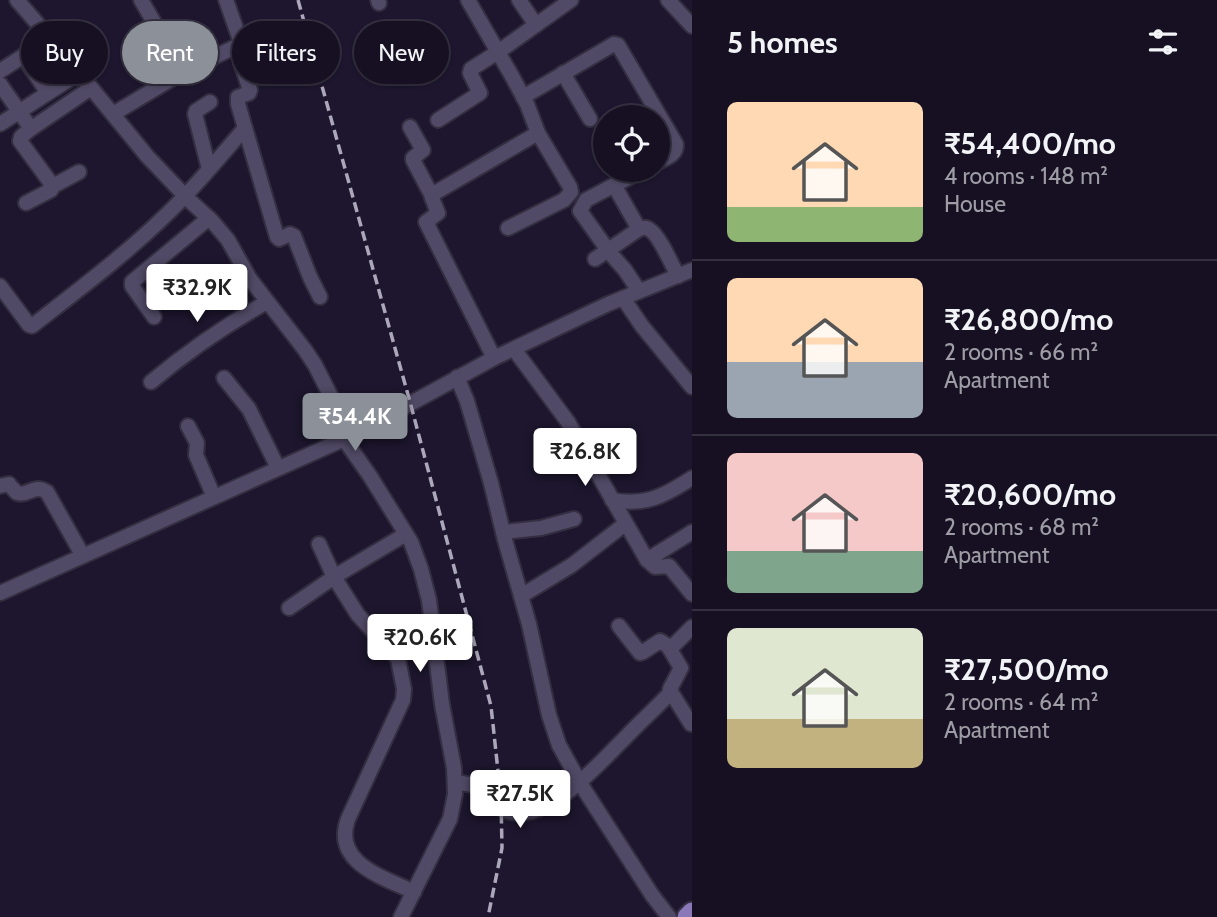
<!DOCTYPE html>
<html lang="en">
<head>
<meta charset="utf-8">
<style>
	:root { --surface:#161022; --page:#1f192a; --text:#f1f3f6; --muted:#9e9da5; --line:#353040; --accent:#8c9099 }
	body { margin:0; font-family:Cabin,sans-serif; background:var(--page); color:var(--text); height:100vh; display:flex; flex-direction:column; font-size:26px; white-space:nowrap }
	* { box-sizing:border-box; margin:0 }
	p { font-size:23px; color:var(--muted) }
	.icon { flex:none; width:38px; height:38px; fill:none; stroke:currentColor; stroke-width:2; stroke-linecap:round; stroke-linejoin:round }
	.map { position:relative; flex:1; overflow:hidden }
	.sheet { display:flex; flex-direction:column; background:var(--surface); width:525px }
	.sheet>* { flex:none }
	.top-card { position:absolute; left:21px; top:21px; width:565px; height:63px; display:flex; gap:14px }
	.controls { position:absolute; left:593px; top:105px; display:grid; gap:14px }
	.controls a { display:grid; place-items:center; width:77px; height:77px; border-radius:50%; background:var(--surface); box-shadow:0 2px 5px #0004,0 0 0 2px var(--line); font-size:35px }
	.price { position:absolute; translate:-50% -60px; padding:0 16px; border-radius:7px; background:#fff; color:#222; font-size:23px; line-height:46px; filter:drop-shadow(0 2px 4px #0008) }
	.price::after { content:''; position:absolute; left:50%; top:42px; width:21px; height:16px; margin-left:-10px; background:inherit; clip-path:polygon(0 0,100% 0,50% 100%) }
	.price.current { background:var(--accent); color:#fff }
	ul { padding:0; list-style:none }
	li { display:flex; align-items:center; gap:21px; height:175px; padding:0 35px }
	li+li { border-top:2px solid var(--line) }
	li span { display:grid; place-items:center; flex:none; width:196px; height:140px; border-radius:10px; color:#555 }
	li>.icon { margin-inline-start:auto }
	span .icon { width:84px; height:84px; fill:#fffc; stroke-width:1 }
	li b { font-size:30px }
	h2 { display:flex; justify-content:space-between; align-items:center; height:84px; padding:0 35px; font-size:30px }
	.chip { padding:0 24px; border-radius:32px; background:var(--surface); box-shadow:0 2px 5px #0004,0 0 0 2px var(--line); font-size:24px; line-height:63px }
	.chip.current { background:var(--accent); color:#fff }
	main { display:flex; flex:1; min-height:0 }
	.map>svg:first-child { display:block }
	.lines { fill:none; stroke-linecap:round; stroke-linejoin:round }
	.minor-casing { stroke:#342e41; stroke-width:18 }
	.major-casing { stroke:#342e41; stroke-width:23 }
	.minor { stroke:#514a66; stroke-width:14 }
	.major { stroke:#8a78b8; stroke-width:19 }
	.rail { stroke:#aca7ba; stroke-width:3.5; stroke-dasharray:10 5; stroke-linecap:butt }
</style>
</head>
<body>
<main>
<div class="map">
<svg width="692" height="917" viewBox="0 0 692 917">
	<rect width="100%" height="100%" fill="#1d162e"/>
	<g class="lines">
		<defs>
			<g id="minor">
				<polyline points="17,0 61,51 147,156 189,200 212,221 228,240 250,279 305,350 315,365 351,436"/>
				<polyline points="141,0 183,72"/>
				<polyline points="226,0 238,34 241,44 241,63 250,90 249,93 238,97 238,104 277,237 279,239 290,234 294,236 310,277 320,297"/>
				<polyline points="378,0 379,3"/>
				<polyline points="468,0 513,78 527,104 538,133 570,187 571,192 564,200 508,228"/>
				<polyline points="519,0 536,25"/>
				<polyline points="668,0 692,26"/>
				<polyline points="23,56 48,93"/>
				<polyline points="0,71 51,38"/>
				<polyline points="563,73 590,119"/>
				<polyline points="0,84 30,127 29,130 21,137 20,141 53,186 51,190 26,203"/>
				<path d="M523 97 614 44 618 45 676 144C677 155 666 158 658 162"/>
				<polyline points="113,114 183,72 241,44"/>
				<polyline points="438,120 480,93 470,73 471,69 498,52 571,0"/>
				<polyline points="0,124 79,73"/>
				<polyline points="410,127 423,150 413,158 413,160 432,196"/>
				<polyline points="29,130 91,88"/>
				<polyline points="209,169 195,114 196,111 210,102"/>
				<polyline points="614,185 639,229"/>
				<polyline points="53,186 79,172"/>
				<path d="M595 259 639 229C644 228 645 226 650 230 659 235 672 265 678 276"/>
				<path d="M0 286 29 325 32 326C85 285 138 245 184 197 205 175 225 151 245 128"/>
				<polyline points="639,291 625,270 610,253 580,211 586,200 643,170"/>
				<polyline points="623,298 642,326 692,387"/>
				<polyline points="154,317 132,286 132,282 209,218"/>
				<polyline points="514,349 568,422 647,560 655,567 669,566 692,594"/>
				<polyline points="494,358 426,222 438,213 432,198 433,194 538,133"/>
				<polyline points="457,377 467,401 491,483 505,540 529,624 549,715 559,745 580,783 652,895 669,917"/>
				<polyline points="224,378 249,409 278,468"/>
				<path d="M151 382C189 350 224 326 267 302"/>
				<polyline points="188,426 197,443 196,455 214,497"/>
				<polyline points="344,439 370,476 411,542 421,569 429,600 442,704 454,768 455,794 450,819 401,917"/>
				<path d="M0 486 9 484C9 485 17 493 17 493 28 497 34 483 47 492L83 556"/>
				<path d="M612 500C646 506 664 496 692 478"/>
				<polyline points="503,532 541,528 574,519"/>
				<path d="M319 544 334 577 358 615 395 655 398 659 404 689 403 700 348 819C332 863 383 877 414 892"/>
				<polyline points="647,560 692,532"/>
				<polyline points="0,593 351,436 494,358 608,304 692,270"/>
				<polyline points="521,596 572,565 625,524"/>
				<polyline points="289,608 337,575 406,534"/>
				<polyline points="619,626 640,653 643,652 660,641 668,646 681,668 670,689 671,692 691,724"/>
				<polyline points="670,649 692,627"/>
				<path d="M455 782 473 785 501 799 502 809C543 830 598 764 624 739 639 723 656 708 671 692"/>
			</g>
			<polyline id="major" points="687,917 692,912"/>
		</defs>
		<!-- minor casing -->
		<use href="#minor" class="minor-casing"/>
		<!-- major casing -->
		<use href="#major" class="major-casing"/>
		<!-- minor -->
		<use href="#minor" class="minor"/>
		<!-- major -->
		<use href="#major" class="major"/>
		<!-- rail -->
		<polyline class="rail" points="298,0 410,402 491,706 501,799 502,848 488,917"/>
	</g>
</svg>
<div class="controls">
<a><svg class="icon" aria-label="locate" viewBox="0 0 24 24"><circle cx="12" cy="12" r="6"/><path d="M12 2v4M12 18v4M2 12h4M18 12h4"/></svg></a>
</div>
<b class="price" style="left:197px;top:324px">₹32.9K</b>
<b class="price current" style="left:355px;top:453px">₹54.4K</b>
<b class="price" style="left:585px;top:488px">₹26.8K</b>
<b class="price" style="left:420px;top:674px">₹20.6K</b>
<b class="price" style="left:520px;top:830px">₹27.5K</b>
<div class="top-card">
<a class="chip">Buy</a>
<a class="chip current">Rent</a>
<a class="chip">Filters</a>
<a class="chip">New</a>
</div>
</div>
<section class="sheet">
<h2>5 homes<svg class="icon" aria-label="filters" viewBox="0 0 24 24"><path d="M4 7h16M4 17h16"/><circle cx="9" cy="7" r="2"/><circle cx="15" cy="17" r="2"/></svg></h2>
<ul>
<li><span style="background:linear-gradient(#ffd9b3 75%,#8fb573 0)"><svg class="icon" aria-label="home" viewBox="0 0 24 24"><path d="M3 11l9-7 9 7M6 9v11h12V9"/></svg></span><div><b>₹54,400/mo</b><p>4 rooms · 148 m²</p><p>House</p></div></li>
<li><span style="background:linear-gradient(#ffd9b3 60%,#9aa5b1 0)"><svg class="icon" aria-label="home" viewBox="0 0 24 24"><path d="M3 11l9-7 9 7M6 9v11h12V9"/></svg></span><div><b>₹26,800/mo</b><p>2 rooms · 66 m²</p><p>Apartment</p></div></li>
<li><span style="background:linear-gradient(#f6c9c9 70%,#7fa58c 0)"><svg class="icon" aria-label="home" viewBox="0 0 24 24"><path d="M3 11l9-7 9 7M6 9v11h12V9"/></svg></span><div><b>₹20,600/mo</b><p>2 rooms · 68 m²</p><p>Apartment</p></div></li>
<li><span style="background:linear-gradient(#dfe7d0 65%,#c2b280 0)"><svg class="icon" aria-label="home" viewBox="0 0 24 24"><path d="M3 11l9-7 9 7M6 9v11h12V9"/></svg></span><div><b>₹27,500/mo</b><p>2 rooms · 64 m²</p><p>Apartment</p></div></li>
</ul>
</section>
</main>
</body>
</html>
